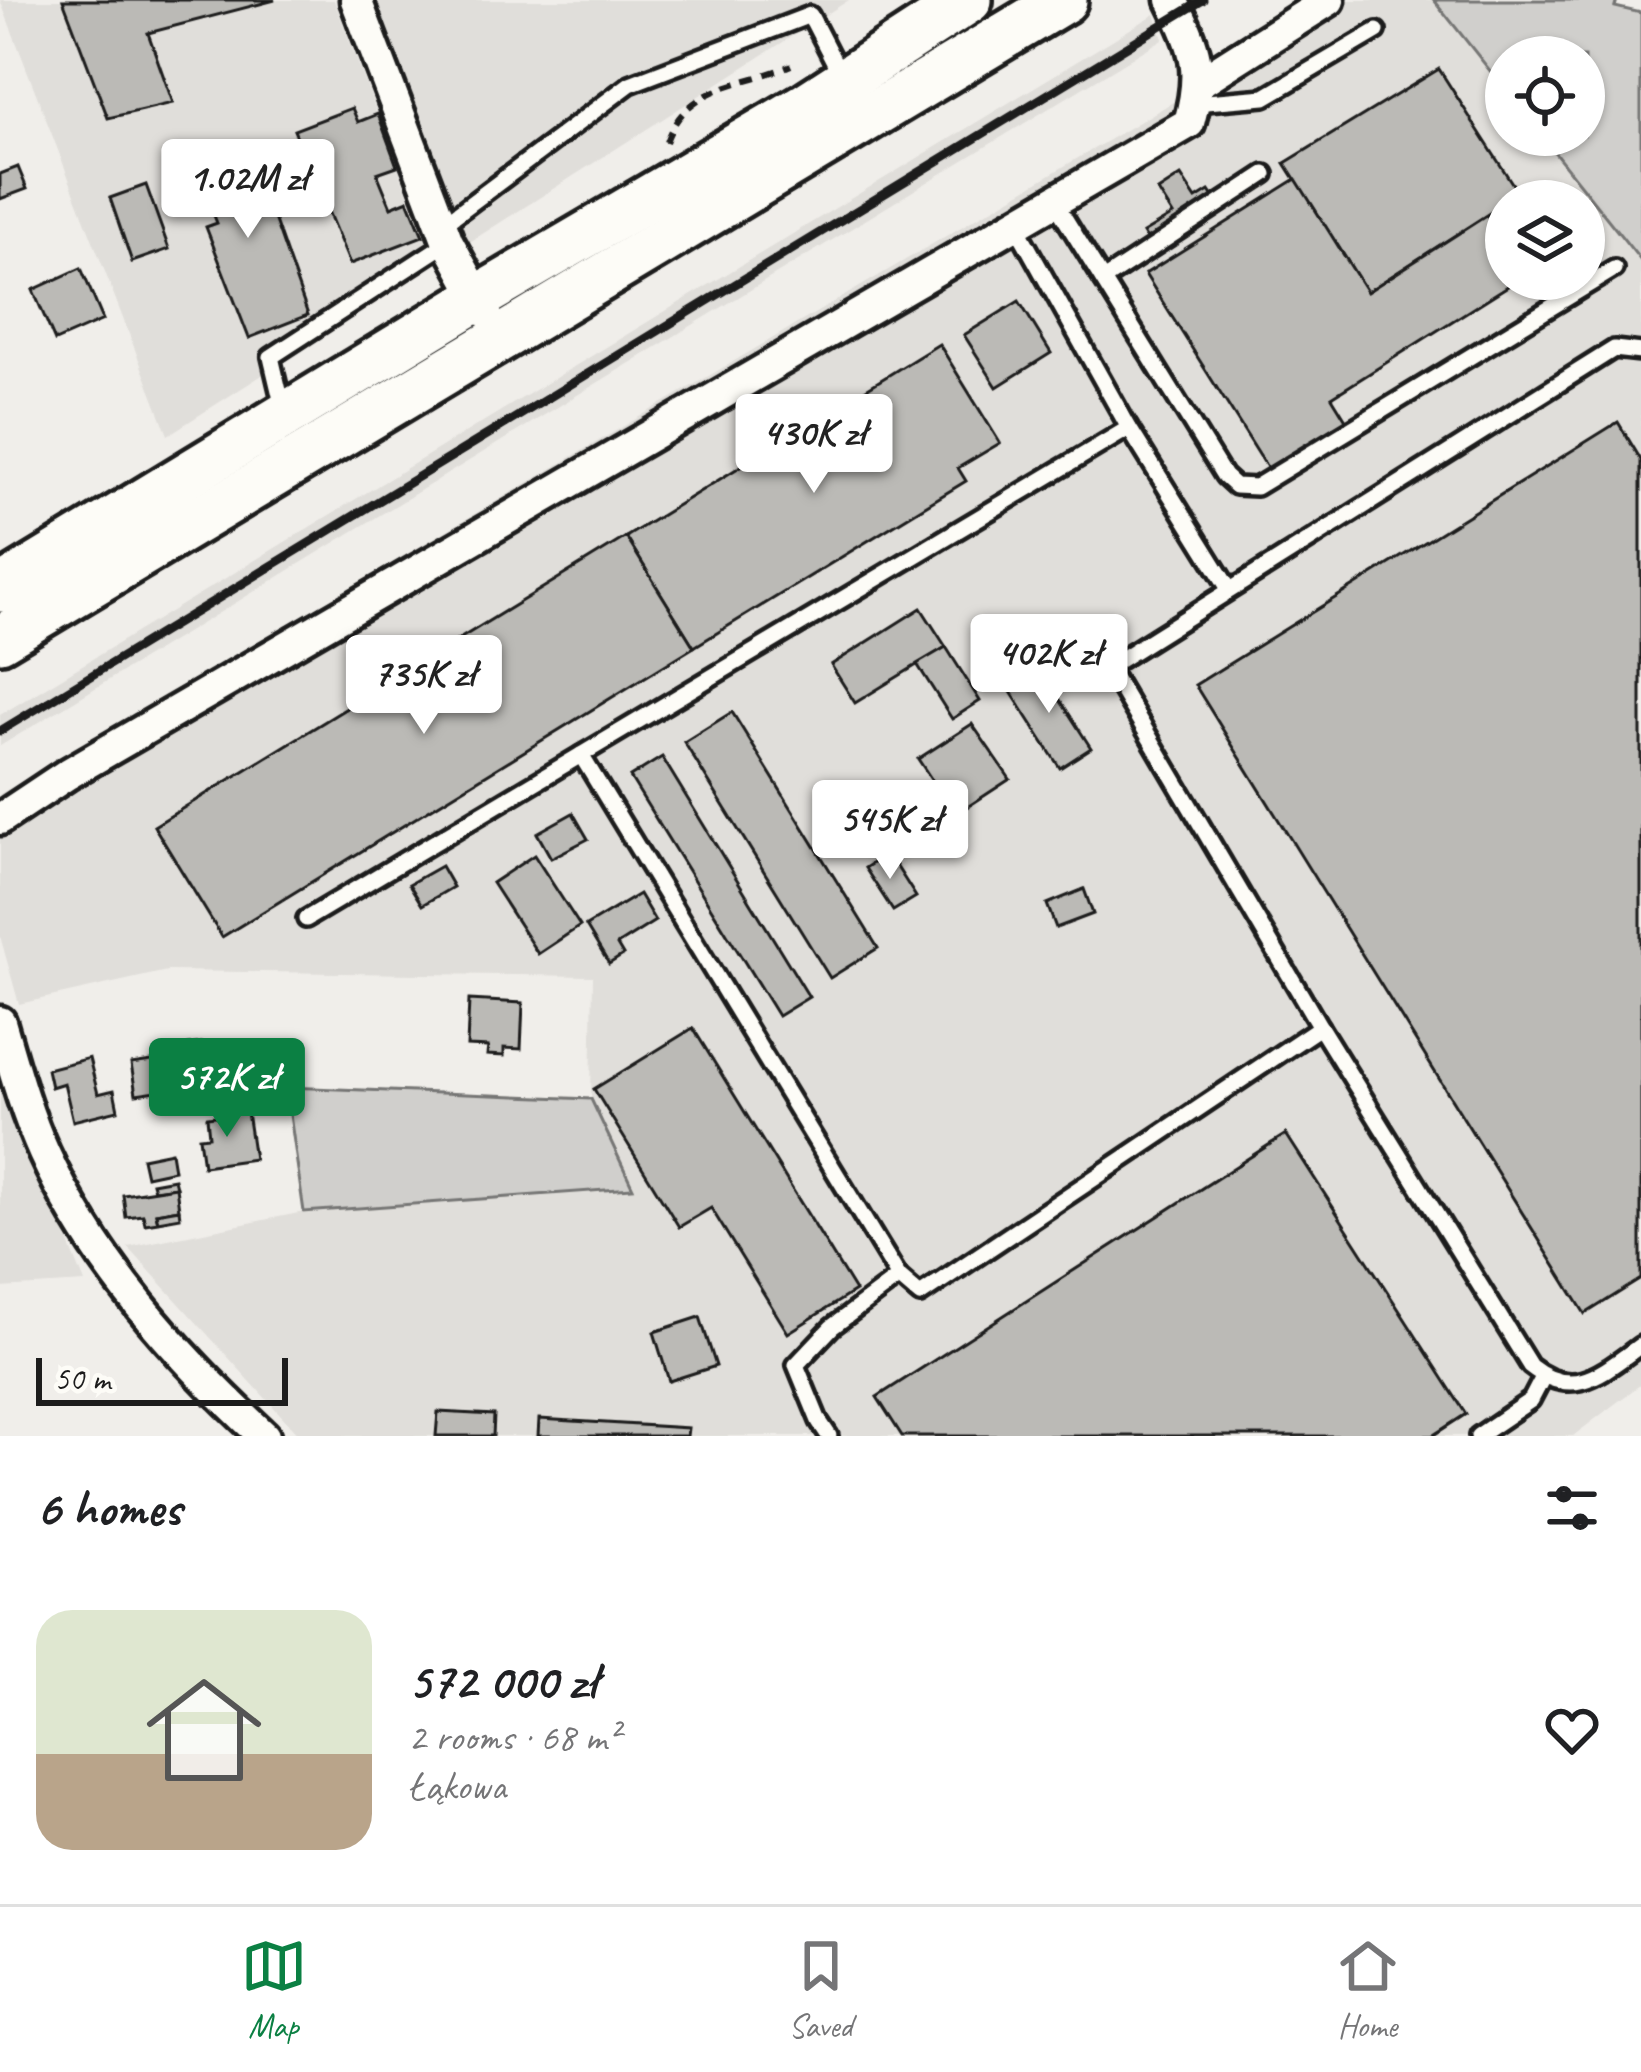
<!DOCTYPE html>
<html lang="en">
<head>
<meta charset="utf-8">
<style>
	:root { --surface:#fff; --page:#f6f6f6; --text:#202124; --muted:#757577; --line:#e0e0e0; --accent:#0b8043 }
	body { margin:0; font-family:Caveat,sans-serif; background:var(--page); color:var(--text); height:100vh; display:flex; flex-direction:column; font-size:45px; white-space:nowrap }
	* { box-sizing:border-box; margin:0 }
	p { font-size:39px; color:var(--muted) }
	.icon { flex:none; width:66px; height:66px; fill:none; stroke:currentColor; stroke-width:2; stroke-linecap:round; stroke-linejoin:round }
	.map { position:relative; height:1436px; overflow:hidden }
	.side { display:flex; flex-direction:column; background:var(--surface); flex:1 }
	.side>* { flex:none }
	.controls { position:absolute; left:1485px; top:36px; display:grid; gap:24px }
	.controls a { display:grid; place-items:center; width:120px; height:120px; border-radius:50%; background:var(--surface); box-shadow:0 3px 9px #0004; font-size:60px }
	.scale { position:absolute; left:36px; bottom:30px; width:252px; box-sizing:border-box; padding-left:12px; border:6px solid #1c1c1c; border-top:0; font-size:33px; line-height:42px; white-space:nowrap; color:#1c1c1c; -webkit-text-stroke:9px #fdfcf7; paint-order:stroke }
	.price { position:absolute; translate:-50% -102px; padding:0 27px; border-radius:12px; background:#fff; color:#222; font-size:39px; line-height:78px; filter:drop-shadow(0 3px 6px #0008) }
	.price::after { content:''; position:absolute; left:50%; top:72px; width:36px; height:27px; margin-left:-18px; background:inherit; clip-path:polygon(0 0,100% 0,50% 100%) }
	.price.current { background:var(--accent); color:#fff }
	ul { padding:0; list-style:none }
	li { display:flex; align-items:center; gap:36px; height:300px; padding:0 36px }
	li span { display:grid; place-items:center; flex:none; width:336px; height:240px; border-radius:36px; color:#555 }
	li>.icon { margin-inline-start:auto }
	span .icon { width:144px; height:144px; fill:#fffc; stroke-width:1 }
	li b { font-size:51px }
	h2 { display:flex; justify-content:space-between; align-items:center; height:144px; padding:0 36px; font-size:51px }
	.tabs { display:flex; justify-content:space-around; align-items:center; height:168px; border-top:3px solid var(--line); background:var(--surface); font-size:33px; color:var(--muted) }
	.tabs a { display:grid; justify-items:center; gap:6px }
	.tabs .current { color:var(--accent) }
	.map>svg:first-child { display:block }
	.built { fill:#e0deda; fill-rule:evenodd }
	.green { fill:#d0cfcc; stroke:#767674; stroke-width:3 }
	.building { fill:#bbbab6; stroke:#1c1c1c; stroke-width:3 }
	.lines { fill:none; stroke-linecap:round; stroke-linejoin:round }
	.service-casing { stroke:#1c1c1c; stroke-width:24 }
	.minor-casing { stroke:#1c1c1c; stroke-width:39 }
	.secondary-casing { stroke:#1c1c1c; stroke-width:54 }
	.path { stroke:#1c1c1c; stroke-width:6; stroke-dasharray:12 9; stroke-linecap:butt }
	.service { stroke:#fdfcf7; stroke-width:15 }
	.minor { stroke:#fdfcf7; stroke-width:30 }
	.secondary { stroke:#fdfcf7; stroke-width:45 }
	.rail { stroke:#1c1c1c; stroke-width:9 }
</style>
</head>
<body>
<div class="map">
<svg width="1641" height="1436" viewBox="0 0 1641 1436">
	<rect width="100%" height="100%" fill="#f0eeea"/>
	<filter id="ink" filterUnits="userSpaceOnUse"><feTurbulence type="fractalNoise" baseFrequency=".00833" numOctaves="2"/><feDisplacementMap in="SourceGraphic" scale="24" xChannelSelector="R" yChannelSelector="G"/><feConvolveMatrix kernelMatrix="1 2 1 2 8 2 1 2 1" color-interpolation-filters="sRGB"/></filter>
	<g filter="url(#ink)">
		<!-- built -->
		<g class="built">
			<polygon points="0,0 334,0 435,265 168,435"/>
			<polygon points="370,0 849,0 462,247"/>
			<path d="M1346 0H1434L1506 91V135H1541L1641 261V1384L1573 1436H300L128 1247 304 1212 633 1188 591 1099 593 976 167 971 19 1004 0 936V794ZM1506 201H1584V279H1506Z"/>
			<polygon points="1155,14 1163,39 0,746 0,715"/>
			<polygon points="0,1072 85,1283 0,1288"/>
		</g>
		<!-- green -->
		<g class="green">
			<polygon points="1434,0 1617,0 1615,7 1641,13 1641,261 1541,135 1584,135 1584,57 1506,57 1506,91"/>
			<polygon points="286,1087 591,1099 633,1188 304,1212"/>
		</g>
		<!-- building -->
		<g class="building">
			<polygon points="63,0 275,0 148,33 173,103 108,118"/>
			<polygon points="1439,69 1519,194 1367,292 1285,163"/>
			<polygon points="352,108 358,122 378,114 397,166 377,173 391,207 408,200 423,236 350,264 294,130"/>
			<polygon points="247,141 308,315 249,338 206,227 217,223 207,198 218,194 214,184 195,191 185,164"/>
			<polygon points="18,167 27,189 0,199 0,174"/>
			<polygon points="1181,176 1196,199 1209,191 1221,209 1154,251 1143,233 1173,215 1158,191"/>
			<polygon points="1296,179 1367,292 1506,203 1506,279 1519,279 1332,397 1348,423 1270,472 1145,274"/>
			<polygon points="146,185 169,249 132,262 110,198"/>
			<polygon points="81,268 103,320 55,341 33,290"/>
			<polygon points="1019,301 1051,353 997,387 964,335"/>
			<polygon points="939,344 1000,443 958,468 966,481 694,647 626,537"/>
			<polygon points="1618,422 1641,460 1641,1279 1585,1314 1195,685"/>
			<polygon points="626,537 694,647 222,937 154,826"/>
			<polygon points="921,608 946,647 855,703 831,665"/>
			<polygon points="946,647 980,701 952,719 917,664"/>
			<polygon points="1037,664 1091,748 1060,768 1006,684"/>
			<polygon points="732,712 878,948 830,978 684,742"/>
			<polygon points="972,724 1010,779 955,815 918,759"/>
			<polygon points="662,757 809,997 778,1016 630,777"/>
			<polygon points="573,813 588,839 551,858 537,833"/>
			<polygon points="888,853 916,897 893,911 865,868"/>
			<polygon points="534,855 580,926 538,954 492,883"/>
			<polygon points="441,866 453,887 422,905 409,884"/>
			<polygon points="1084,889 1093,914 1056,928 1047,904"/>
			<polygon points="639,894 655,921 617,945 623,955 609,964 586,926"/>
			<polygon points="469,1000 523,1003 521,1049 504,1048 504,1056 487,1055 488,1047 467,1046"/>
			<polygon points="693,1028 855,1291 788,1333 711,1208 679,1227 594,1089"/>
			<polygon points="201,1043 202,1054 227,1050 231,1081 171,1089 166,1059 191,1056 189,1045"/>
			<polygon points="89,1058 98,1094 114,1090 118,1110 73,1121 64,1083 51,1087 47,1069"/>
			<polygon points="166,1059 171,1089 136,1094 131,1064"/>
			<polygon points="247,1112 254,1159 203,1166 199,1137 209,1136 207,1117"/>
			<polygon points="1286,1134 1466,1414 1432,1436 902,1436 877,1397"/>
			<polygon points="171,1152 174,1170 146,1176 142,1158"/>
			<polygon points="174,1179 176,1187 154,1190 152,1183"/>
			<polygon points="176,1187 179,1209 156,1213 158,1222 145,1224 143,1215 126,1217 123,1195"/>
			<polygon points="179,1209 180,1217 158,1221 156,1213"/>
			<polygon points="700,1317 716,1366 669,1381 654,1332"/>
			<polygon points="438,1412 494,1415 493,1436 436,1436"/>
			<polygon points="539,1419 688,1428 687,1436 538,1436"/>
		</g>
		<g class="lines">
			<defs>
				<g id="service">
					<polyline points="1195,103 1265,97 1377,31"/>
					<polyline points="1054,201 1224,476 1235,486 1256,487 1614,269"/>
					<polyline points="1015,224 1129,428 1229,589"/>
					<polyline points="442,225 630,84 810,15 843,79"/>
					<polyline points="1103,280 1265,174"/>
					<path d="M1641 352 1614 349 1108 667 1320 1027 1530 1366C1574 1401 1603 1372 1641 1345"/>
					<polyline points="284,412 271,357 448,242"/>
					<polyline points="581,755 899,1277 920,1295 1320,1027"/>
					<polyline points="306,919 1129,428"/>
					<polyline points="829,1436 819,1421 796,1365 832,1327 899,1277"/>
					<polyline points="1478,1436 1531,1400 1543,1377"/>
				</g>
				<g id="minor">
					<polyline points="356,0 448,242 486,312"/>
					<polyline points="1200,82 1329,0"/>
					<path d="M0 819 66 775 1189 123C1204 69 1196 49 1172 0"/>
					<path d="M0 1022C13 1066 25 1111 44 1153 94 1263 176 1355 264 1436"/>
				</g>
				<g id="secondary">
					<polyline points="0,589 478,298 807,105 969,0"/>
					<polyline points="0,639 1064,0"/>
				</g>
			</defs>
			<!-- service casing -->
			<use href="#service" class="service-casing"/>
			<!-- minor casing -->
			<use href="#minor" class="minor-casing"/>
			<!-- secondary casing -->
			<use href="#secondary" class="secondary-casing"/>
			<!-- path -->
			<path class="path" d="M666 142C687 83 745 86 791 65"/>
			<!-- service -->
			<use href="#service" class="service"/>
			<!-- minor -->
			<use href="#minor" class="minor"/>
			<!-- secondary -->
			<use href="#secondary" class="secondary"/>
			<!-- rail -->
			<polyline class="rail" points="0,731 1203,0"/>
		</g>
	</g>
</svg>
<div class="controls">
<a><svg class="icon" aria-label="locate" viewBox="0 0 24 24"><circle cx="12" cy="12" r="6"/><path d="M12 2v4M12 18v4M2 12h4M18 12h4"/></svg></a>
<a><svg class="icon" aria-label="layers" viewBox="0 0 24 24"><path d="M12 4l9 5-9 5-9-5zM3 14l9 5 9-5"/></svg></a>
</div>
<div class="scale">50 m</div>
<b class="price" style="left:248px;top:241px">1.02M zł</b>
<b class="price" style="left:814px;top:496px">430K zł</b>
<b class="price" style="left:1049px;top:716px">402K zł</b>
<b class="price" style="left:424px;top:737px">735K zł</b>
<b class="price" style="left:890px;top:882px">545K zł</b>
<b class="price current" style="left:227px;top:1140px">572K zł</b>
</div>
<section class="side">
<h2>6 homes<svg class="icon" aria-label="filters" viewBox="0 0 24 24"><path d="M4 7h16M4 17h16"/><circle cx="9" cy="7" r="2"/><circle cx="15" cy="17" r="2"/></svg></h2>
<ul>
<li><span style="background:linear-gradient(#dfe7d0 60%,#b9a48a 0)"><svg class="icon" aria-label="home" viewBox="0 0 24 24"><path d="M3 11l9-7 9 7M6 9v11h12V9"/></svg></span><div><b>572 000 zł</b><p>2 rooms · 68 m²</p><p>Łąkowa</p></div><svg class="icon" aria-label="heart" viewBox="0 0 24 24"><path d="M12 20l-8-8c-3-5 5-10 8-4 3-6 11-1 8 4z"/></svg></li>
</ul>
</section>
<nav class="tabs">
<a class="current"><svg class="icon" aria-label="map" viewBox="0 0 24 24"><path d="M3 6l6-2 6 2 6-2v14l-6 2-6-2-6 2zM9 4v14M15 6v14"/></svg>Map</a>
<a><svg class="icon" aria-label="saved" viewBox="0 0 24 24"><path d="M7 4h10v16l-5-4-5 4z"/></svg>Saved</a>
<a><svg class="icon" aria-label="home" viewBox="0 0 24 24"><path d="M3 11l9-7 9 7M6 9v11h12V9"/></svg>Home</a>
</nav>
</body>
</html>
